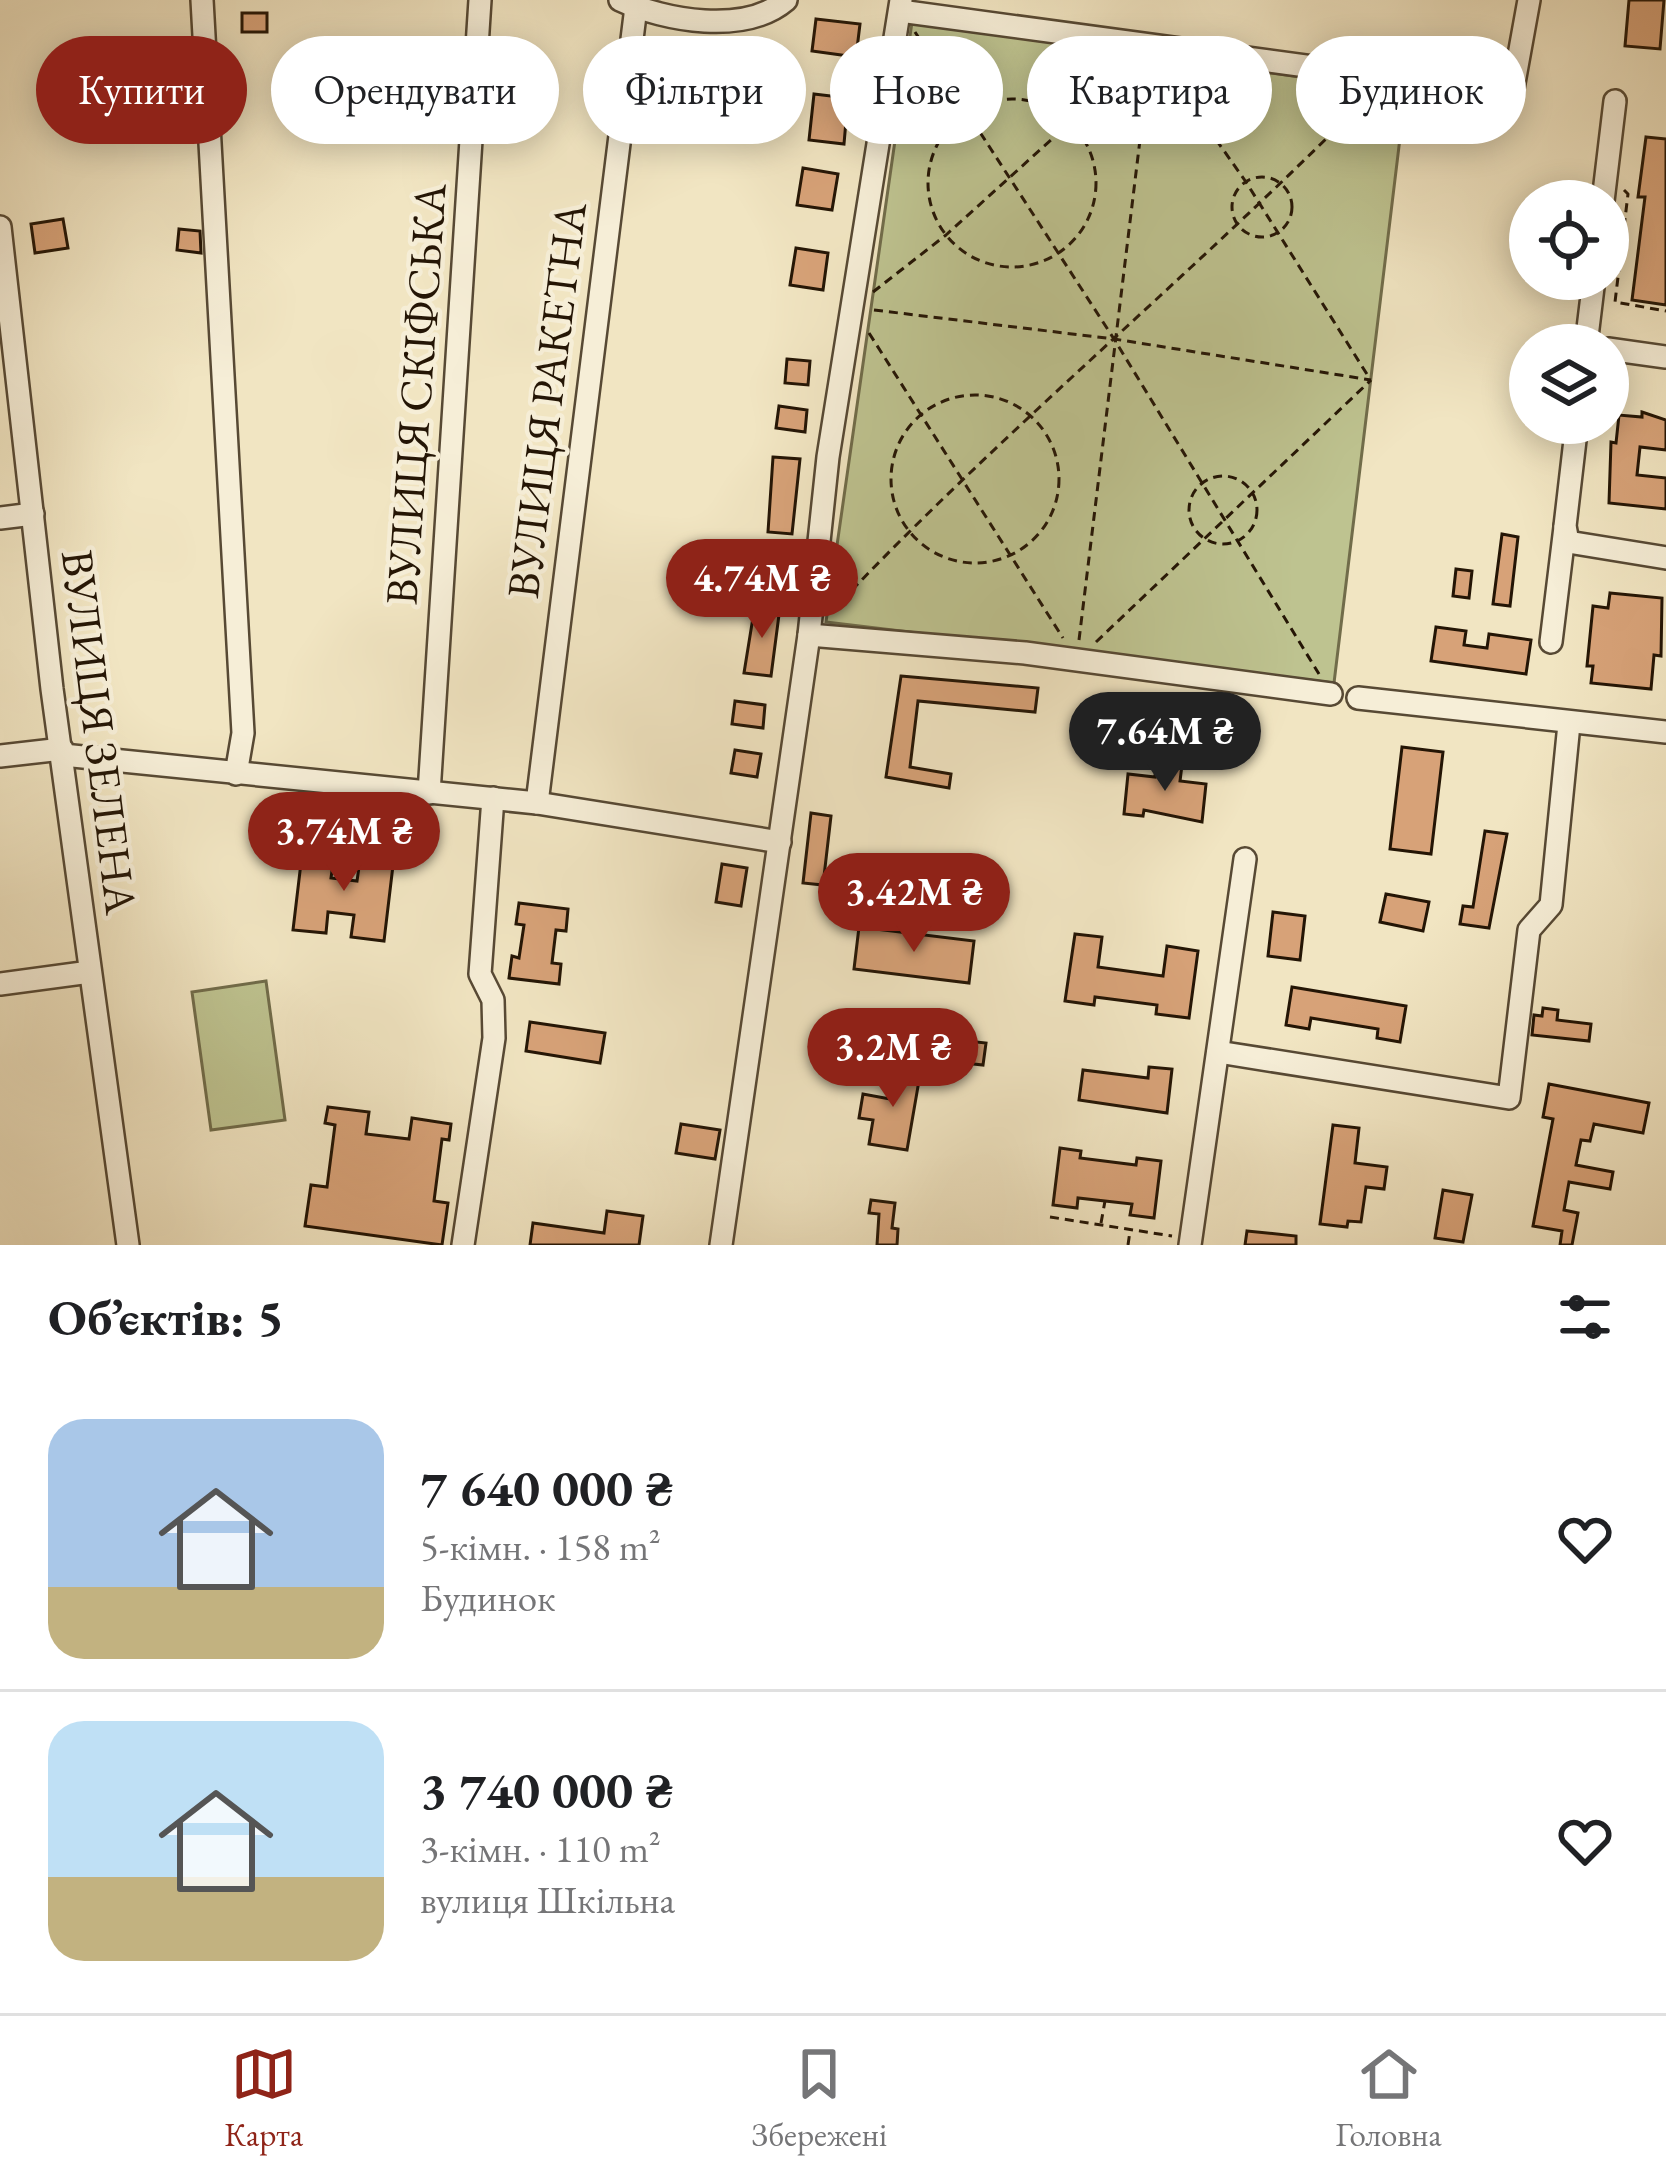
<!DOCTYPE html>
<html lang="uk">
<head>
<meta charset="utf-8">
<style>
	:root { --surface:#fff; --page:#f6f6f6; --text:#202124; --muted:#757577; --line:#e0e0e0; --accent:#8f2418 }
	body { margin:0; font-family:"EB Garamond",serif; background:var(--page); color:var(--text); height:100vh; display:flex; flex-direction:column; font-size:45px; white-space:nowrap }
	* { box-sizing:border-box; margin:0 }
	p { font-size:39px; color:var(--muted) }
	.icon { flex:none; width:66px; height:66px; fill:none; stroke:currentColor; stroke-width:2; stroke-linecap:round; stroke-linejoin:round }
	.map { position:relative; height:1245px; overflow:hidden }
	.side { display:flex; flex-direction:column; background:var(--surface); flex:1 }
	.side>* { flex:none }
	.guide { position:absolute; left:36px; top:36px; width:1596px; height:108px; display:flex; gap:24px }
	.buttons { position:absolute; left:1509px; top:180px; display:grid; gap:24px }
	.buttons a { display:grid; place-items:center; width:120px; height:120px; border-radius:50%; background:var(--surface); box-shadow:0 6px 30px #0003; font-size:60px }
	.price { position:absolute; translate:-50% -102px; padding:0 27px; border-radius:42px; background:var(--accent); color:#fff; font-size:39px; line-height:78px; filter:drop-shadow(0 3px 6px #0008) }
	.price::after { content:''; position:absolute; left:50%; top:72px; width:36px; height:27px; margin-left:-18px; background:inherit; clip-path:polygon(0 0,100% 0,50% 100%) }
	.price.current { background:#222; color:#fff }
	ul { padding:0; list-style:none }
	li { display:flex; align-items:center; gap:36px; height:300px; padding:0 48px }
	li+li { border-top:3px solid var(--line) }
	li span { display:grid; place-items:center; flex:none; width:336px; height:240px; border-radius:36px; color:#555 }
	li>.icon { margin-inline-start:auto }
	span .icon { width:144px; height:144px; fill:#fffc; stroke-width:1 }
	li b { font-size:51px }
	h2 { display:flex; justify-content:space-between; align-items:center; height:144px; padding:0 48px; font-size:51px }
	.tag { padding:0 42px; border-radius:54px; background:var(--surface); box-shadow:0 6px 30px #0003; font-size:42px; line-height:108px }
	.tag.current { background:var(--accent); color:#fff }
	.tab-bar { display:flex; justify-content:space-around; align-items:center; height:168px; border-top:3px solid var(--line); background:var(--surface); font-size:33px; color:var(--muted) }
	.tab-bar a { display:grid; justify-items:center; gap:6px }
	.tab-bar .current { color:var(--accent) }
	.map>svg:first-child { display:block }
	.green { fill:#bec390; stroke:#716c4a; stroke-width:3 }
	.building { fill:#d7a278; stroke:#241505; stroke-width:3 }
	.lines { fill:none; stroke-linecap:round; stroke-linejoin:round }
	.minor-casing { stroke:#574934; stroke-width:26 }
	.path { stroke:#241505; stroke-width:3; stroke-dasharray:9 6; stroke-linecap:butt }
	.minor { stroke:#f6eed7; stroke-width:21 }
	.labels { text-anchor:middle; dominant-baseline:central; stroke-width:9; stroke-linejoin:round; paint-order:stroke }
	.street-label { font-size:45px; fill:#241505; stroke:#f6eed7 }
</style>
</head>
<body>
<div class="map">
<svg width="1666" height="1245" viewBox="0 0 1666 1245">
	<rect width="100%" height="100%" fill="#f1e5c2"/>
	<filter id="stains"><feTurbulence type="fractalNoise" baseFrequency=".00167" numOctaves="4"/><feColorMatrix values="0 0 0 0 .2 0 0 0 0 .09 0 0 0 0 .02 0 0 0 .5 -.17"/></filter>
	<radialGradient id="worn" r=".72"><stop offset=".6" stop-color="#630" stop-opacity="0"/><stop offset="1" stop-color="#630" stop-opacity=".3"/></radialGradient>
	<!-- green -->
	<g class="green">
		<polygon points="912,22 1398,91 1400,138 1334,683 826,622"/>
		<polygon points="266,981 285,1120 211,1130 192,992"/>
	</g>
	<!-- building -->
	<g class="building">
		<polygon points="1629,0 1664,0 1660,49 1625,46"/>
		<rect x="242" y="13" width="25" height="19"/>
		<polygon points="816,19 860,24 856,57 812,51"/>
		<polygon points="814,94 848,98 844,144 809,140"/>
		<polygon points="1420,97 1445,100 1442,125 1417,121"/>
		<polygon points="1646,137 1666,139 1666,305 1632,300 1645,197 1638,197"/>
		<polygon points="803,168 838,174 832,210 797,205"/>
		<polygon points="63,219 68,248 35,253 31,224"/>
		<polygon points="179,229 200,231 201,253 177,250"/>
		<polygon points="796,248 828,253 823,290 790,285"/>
		<polygon points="787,359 810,361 808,385 785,383"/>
		<polygon points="779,406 807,410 805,432 776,428"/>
		<polygon points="1642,412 1666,420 1666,450 1640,447 1637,475 1666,478 1666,509 1609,503 1611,442 1616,443 1619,415 1642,417"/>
		<polygon points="773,457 800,459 792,534 768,532"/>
		<polygon points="1502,534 1518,537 1510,606 1493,604"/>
		<polygon points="755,556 786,559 784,575 754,572"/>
		<polygon points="1456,569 1472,571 1469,598 1453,596"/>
		<polygon points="1610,593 1662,598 1661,656 1654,655 1651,689 1591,683 1593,666 1587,666 1593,606 1608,608"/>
		<polygon points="755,605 780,607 771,676 744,673"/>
		<polygon points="1436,627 1466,631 1464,645 1487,648 1489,634 1531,640 1526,674 1431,661"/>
		<polygon points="901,676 1038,688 1035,712 918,701 910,767 951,774 949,788 886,777"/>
		<polygon points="735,701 765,705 763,728 732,724"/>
		<polygon points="1402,747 1443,752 1431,854 1390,849"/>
		<polygon points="735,750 761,754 757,777 731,773"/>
		<polygon points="1156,762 1182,765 1180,781 1206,784 1202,822 1144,810 1143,816 1124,814 1128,774 1155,777"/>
		<polygon points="811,813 831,816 823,885 803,883"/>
		<polygon points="1485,831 1507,834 1489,928 1460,924 1463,906 1473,907"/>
		<polygon points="303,846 335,850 331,878 357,881 361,853 394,857 384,941 351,937 354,915 328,912 326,933 293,930"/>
		<polygon points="722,864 747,868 741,906 716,902"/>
		<polygon points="1386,894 1429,902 1423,931 1380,922"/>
		<polygon points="519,903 568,909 566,931 556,930 552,963 561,964 559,984 509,978 512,956 519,958 524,925 516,924"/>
		<polygon points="1273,912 1305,916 1300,960 1268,956"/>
		<polygon points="859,927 974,941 969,983 854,969"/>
		<polygon points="1075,934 1102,937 1098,967 1163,976 1167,946 1198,951 1189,1018 1156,1014 1157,1005 1095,997 1094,1005 1065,1001"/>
		<polygon points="1292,987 1406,1006 1400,1042 1377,1038 1378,1029 1311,1018 1309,1029 1286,1025"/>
		<polygon points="1543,1008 1558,1010 1557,1020 1591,1024 1589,1041 1532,1035 1534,1015 1542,1016"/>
		<polygon points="530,1022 605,1033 600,1063 526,1051"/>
		<polygon points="931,1037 986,1043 983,1065 928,1059"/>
		<polygon points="896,1065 921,1069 907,1150 869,1144 873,1120 859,1118 863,1094 890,1099"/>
		<polygon points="1149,1067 1172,1069 1167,1113 1079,1100 1083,1070 1148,1078"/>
		<polygon points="1549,1084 1649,1103 1643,1133 1594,1124 1590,1141 1581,1140 1576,1165 1613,1172 1610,1189 1569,1182 1564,1210 1578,1213 1572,1245 1560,1245 1562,1231 1533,1226 1553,1119 1543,1117"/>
		<polygon points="328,1107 369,1112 366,1134 409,1139 412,1118 451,1124 449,1140 442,1139 434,1201 448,1203 442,1245 305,1226 311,1185 327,1187 335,1125 325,1123"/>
		<polygon points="681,1124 720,1130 715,1159 676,1153"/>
		<polygon points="1333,1125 1359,1128 1355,1163 1387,1167 1384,1189 1366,1187 1361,1222 1348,1221 1347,1227 1320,1224"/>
		<polygon points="1060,1148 1081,1151 1080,1158 1136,1165 1137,1158 1161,1161 1154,1218 1130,1215 1132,1204 1078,1198 1077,1208 1053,1205"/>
		<polygon points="1443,1190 1472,1195 1463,1242 1435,1238"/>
		<polygon points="871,1200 895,1203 892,1228 898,1229 897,1245 877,1245 879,1214 869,1213"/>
		<polygon points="607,1211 643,1216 639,1245 530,1245 533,1223 604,1233"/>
		<polygon points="1247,1231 1296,1236 1296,1245 1245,1245"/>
	</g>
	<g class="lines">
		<defs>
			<g id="minor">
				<polyline points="202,0 243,733 236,774"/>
				<path d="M620 0C665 21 745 35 786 0"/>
				<polyline points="900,11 1512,94 1529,0"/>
				<polyline points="1603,201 1615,101"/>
				<polyline points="0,227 52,689 128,1245"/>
				<polyline points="1586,345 1594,279"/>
				<polyline points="1608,349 1666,357"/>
				<polyline points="1577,423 1565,526 1568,542 1666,558"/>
				<polyline points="0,518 33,514"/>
				<polyline points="809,635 1025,653 1331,694"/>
				<polyline points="1551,642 1565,527"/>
				<polyline points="1358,698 1666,732"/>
				<polyline points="63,755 537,803 780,842"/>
				<polyline points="0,756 62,749"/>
				<polyline points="429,793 480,0"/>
				<polyline points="537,803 636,7"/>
				<polyline points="0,984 90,972"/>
				<polyline points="1218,1052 1509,1098 1529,930 1551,905 1569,724"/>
				<polyline points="463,1245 494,1038 493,1000 480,974 493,798"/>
				<polyline points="721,1245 809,635 828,457 901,0"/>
				<polyline points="1190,1245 1245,859"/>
			</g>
		</defs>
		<!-- minor casing -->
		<use href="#minor" class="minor-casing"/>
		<!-- path -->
		<g class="path">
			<polyline points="915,32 1114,339 1319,674"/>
			<polyline points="1164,66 1246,182 1370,379"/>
			<circle cx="1012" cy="183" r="84"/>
			<circle cx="1262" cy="207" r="30"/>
			<polyline points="1624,190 1628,194 1615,302 1666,311"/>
			<polyline points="873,292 946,235 1137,62"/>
			<polyline points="874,310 1114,339 1371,380"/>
			<polyline points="869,333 1063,638"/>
			<circle cx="975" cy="479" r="84"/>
			<circle cx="1223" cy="510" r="34"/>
			<path d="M831 612C997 436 1185 281 1356 109L1359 91"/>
			<polyline points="1079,640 1149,66"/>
			<polyline points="1096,642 1371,380"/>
			<polyline points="1050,1217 1172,1236"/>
			<polyline points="1101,1223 1105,1201"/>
			<polyline points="1128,1245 1130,1231"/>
		</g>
		<!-- minor -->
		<use href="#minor" class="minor"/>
	</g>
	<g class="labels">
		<!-- street labels -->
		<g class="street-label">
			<text transform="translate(415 394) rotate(-86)">ВУЛИЦЯ СКІФСЬКА</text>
			<text transform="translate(546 400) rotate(-83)">ВУЛИЦЯ РАКЕТНА</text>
			<text transform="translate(100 732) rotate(83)">ВУЛИЦЯ ЗЕЛЕНА</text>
		</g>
	</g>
	<rect width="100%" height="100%" filter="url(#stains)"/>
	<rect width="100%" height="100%" fill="url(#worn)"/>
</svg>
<div class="buttons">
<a><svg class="icon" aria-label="locate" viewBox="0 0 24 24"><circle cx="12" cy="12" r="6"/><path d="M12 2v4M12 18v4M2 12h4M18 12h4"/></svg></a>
<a><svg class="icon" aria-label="layers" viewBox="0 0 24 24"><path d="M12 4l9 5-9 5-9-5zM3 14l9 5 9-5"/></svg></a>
</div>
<b class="price" style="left:762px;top:641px">4.74M ₴</b>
<b class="price current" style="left:1165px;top:794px">7.64M ₴</b>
<b class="price" style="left:344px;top:894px">3.74M ₴</b>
<b class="price" style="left:914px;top:955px">3.42M ₴</b>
<b class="price" style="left:893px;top:1110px">3.2M ₴</b>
<div class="guide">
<a class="tag current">Купити</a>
<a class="tag">Орендувати</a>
<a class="tag">Фільтри</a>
<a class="tag">Нове</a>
<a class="tag">Квартира</a>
<a class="tag">Будинок</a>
</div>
</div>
<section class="side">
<h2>Об’єктів: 5<svg class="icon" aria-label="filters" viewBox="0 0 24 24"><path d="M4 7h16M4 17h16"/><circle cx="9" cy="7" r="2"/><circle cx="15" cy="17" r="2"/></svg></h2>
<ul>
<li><span style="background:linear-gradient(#a9c7e8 70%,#c2b280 0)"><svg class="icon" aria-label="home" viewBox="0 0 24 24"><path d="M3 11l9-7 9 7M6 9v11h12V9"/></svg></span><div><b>7 640 000 ₴</b><p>5-кімн. · 158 m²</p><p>Будинок</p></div><svg class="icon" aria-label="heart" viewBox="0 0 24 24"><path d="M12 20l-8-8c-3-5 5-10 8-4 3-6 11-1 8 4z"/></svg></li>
<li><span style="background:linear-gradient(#bfe0f5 65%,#c2b280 0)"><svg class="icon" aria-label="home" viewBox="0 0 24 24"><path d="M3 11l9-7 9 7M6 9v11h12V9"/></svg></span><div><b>3 740 000 ₴</b><p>3-кімн. · 110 m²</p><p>вулиця Шкільна</p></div><svg class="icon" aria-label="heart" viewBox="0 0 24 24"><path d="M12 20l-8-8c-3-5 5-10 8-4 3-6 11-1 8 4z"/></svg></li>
</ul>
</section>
<nav class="tab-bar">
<a class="current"><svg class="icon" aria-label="map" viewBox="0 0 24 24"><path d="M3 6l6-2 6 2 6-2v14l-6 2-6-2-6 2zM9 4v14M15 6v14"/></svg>Карта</a>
<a><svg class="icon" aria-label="saved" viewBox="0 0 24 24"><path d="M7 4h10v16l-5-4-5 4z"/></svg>Збережені</a>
<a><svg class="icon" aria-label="home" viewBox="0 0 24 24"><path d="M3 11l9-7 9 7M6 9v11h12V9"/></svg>Головна</a>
</nav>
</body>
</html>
